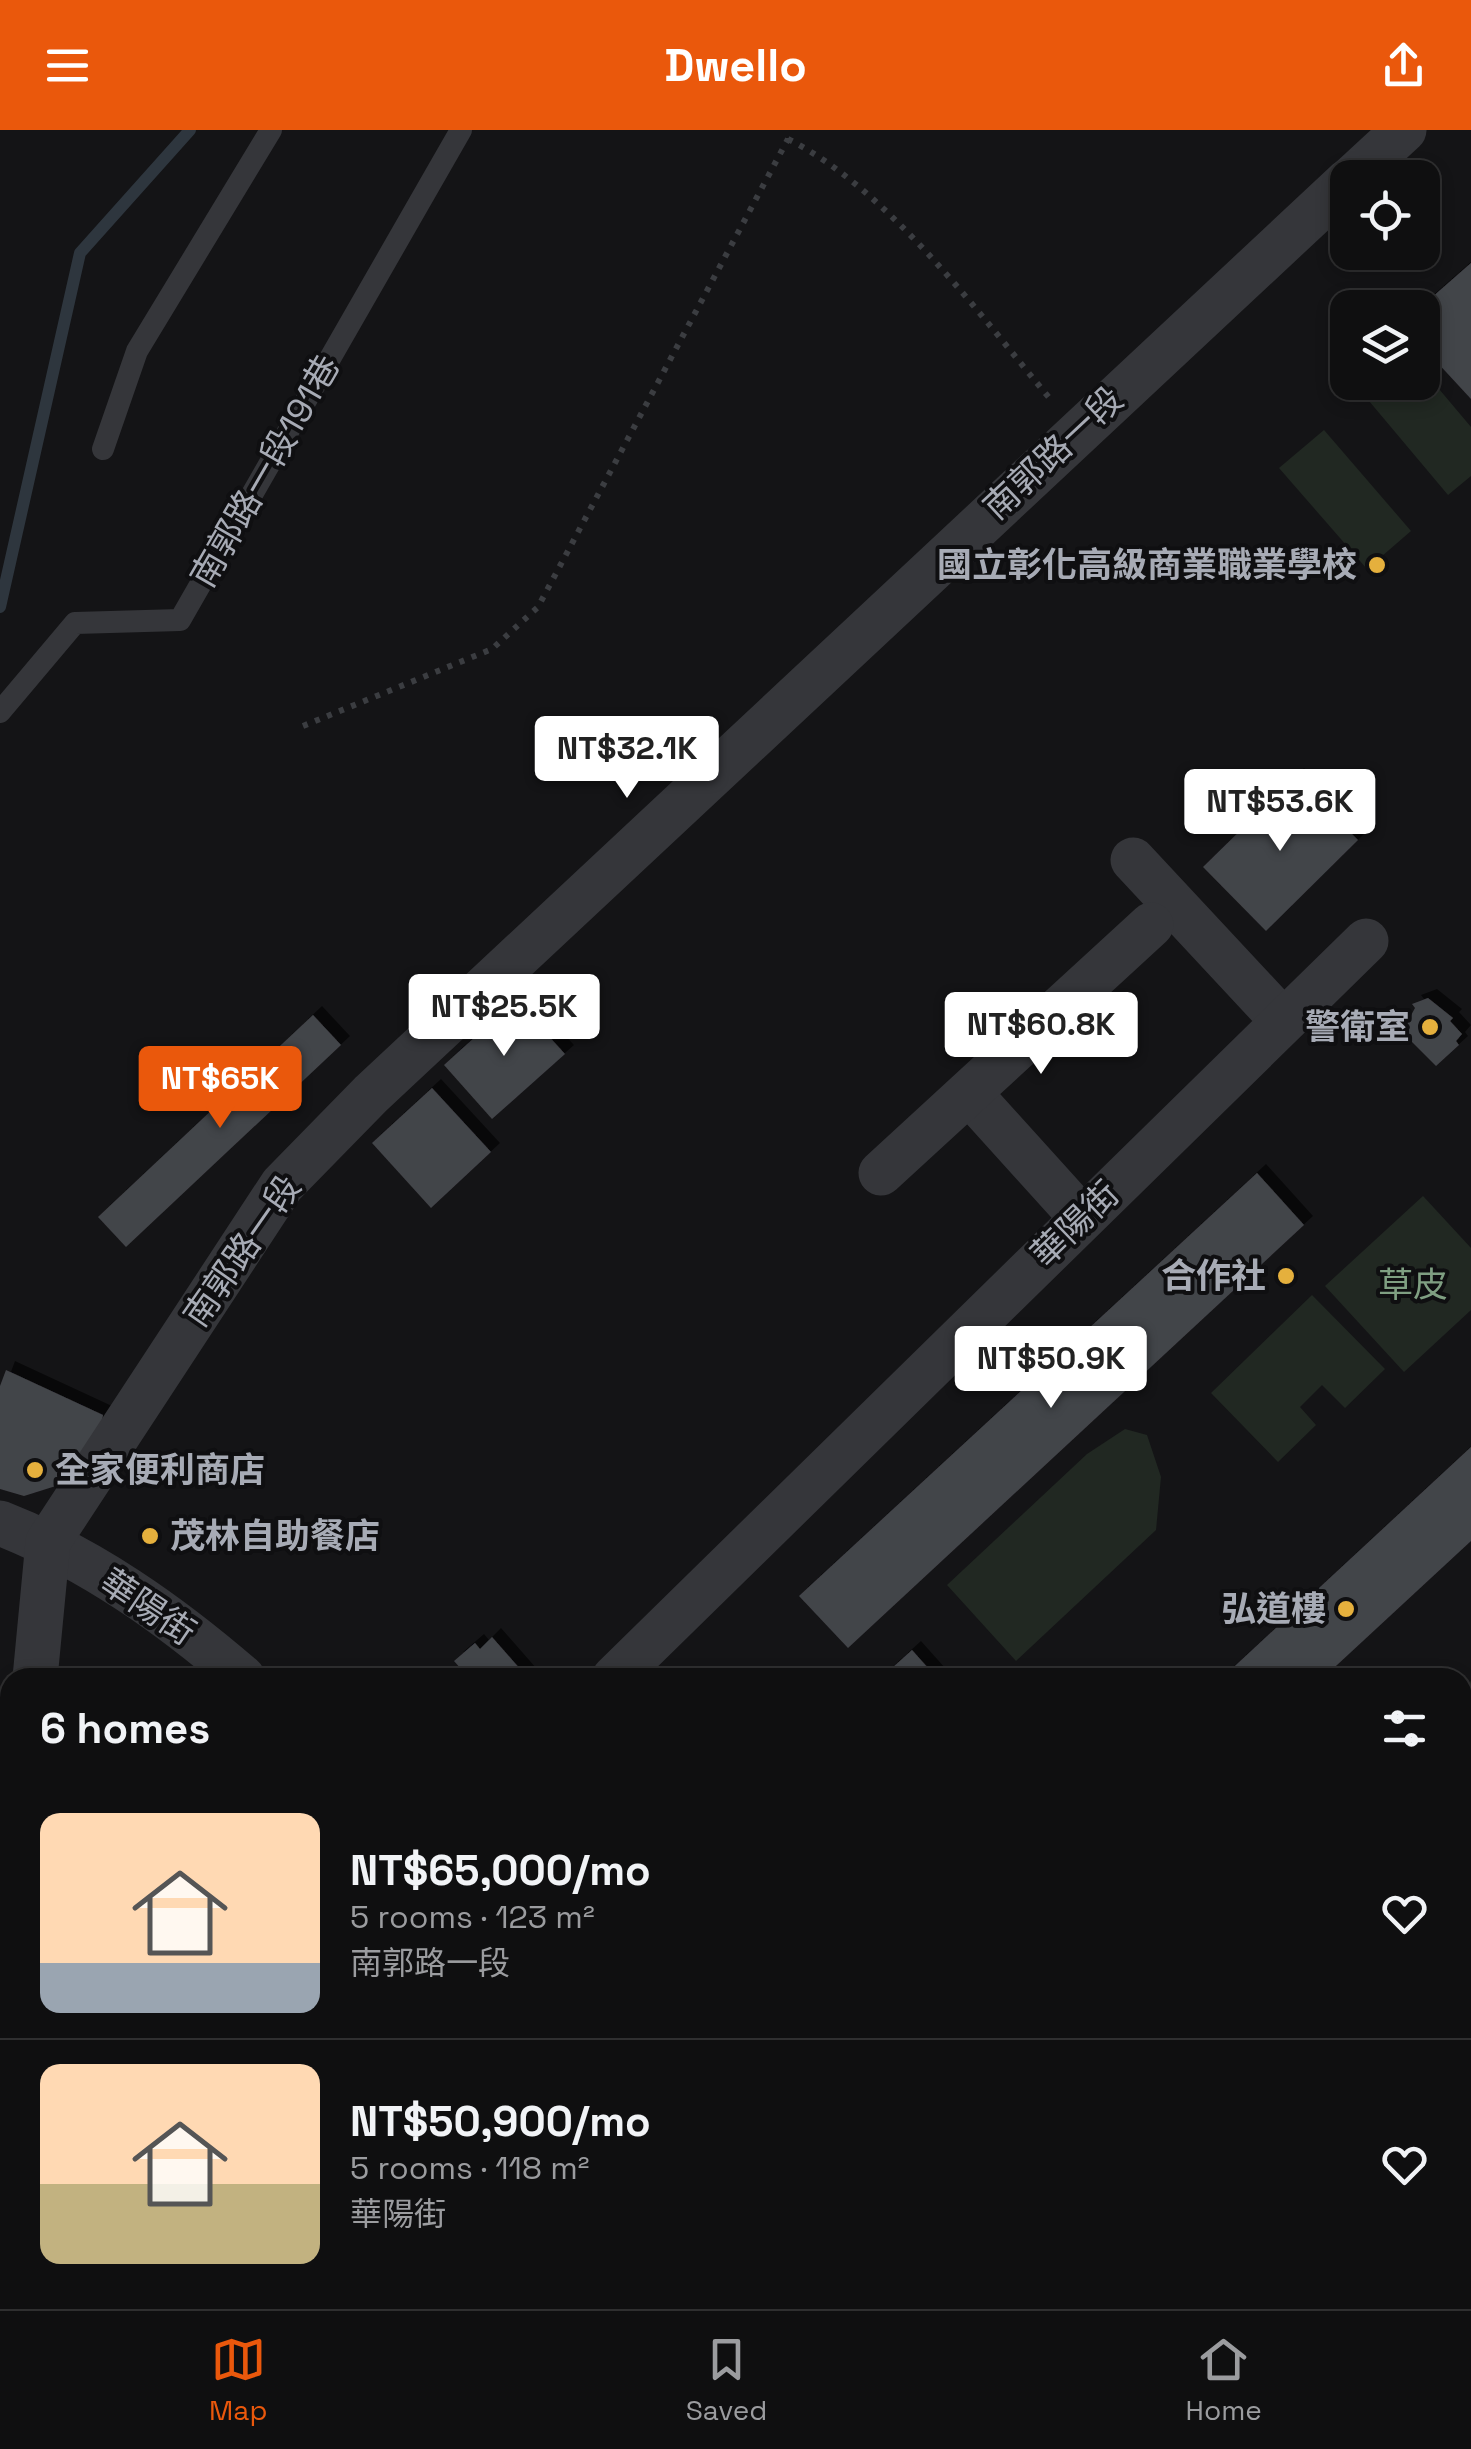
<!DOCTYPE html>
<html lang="en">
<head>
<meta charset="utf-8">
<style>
	:root { --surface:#0f0f10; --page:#1d1d1e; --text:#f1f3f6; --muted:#9b9c9f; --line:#2f2f30; --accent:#ea580c }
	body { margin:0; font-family:"Space Grotesk","Noto Sans TC",sans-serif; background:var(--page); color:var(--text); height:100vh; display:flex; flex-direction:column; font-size:38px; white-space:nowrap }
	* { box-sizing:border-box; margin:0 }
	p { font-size:32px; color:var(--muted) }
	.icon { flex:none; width:55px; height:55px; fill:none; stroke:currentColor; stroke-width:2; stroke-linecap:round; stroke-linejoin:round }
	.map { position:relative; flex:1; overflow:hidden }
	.drawer { position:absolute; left:0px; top:1538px; width:1472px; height:642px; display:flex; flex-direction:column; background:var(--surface); border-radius:30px 30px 0 0; box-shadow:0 5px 15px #0003,0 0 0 2px var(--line) }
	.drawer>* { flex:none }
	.buttons { position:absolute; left:1330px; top:30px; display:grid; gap:20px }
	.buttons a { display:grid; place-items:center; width:110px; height:110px; border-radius:20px; background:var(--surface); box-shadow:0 5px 15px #0003,0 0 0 2px var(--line); font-size:50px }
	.price { position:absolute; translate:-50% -85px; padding:0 22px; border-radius:10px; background:#fff; color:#222; font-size:32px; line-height:65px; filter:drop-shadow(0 2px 5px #0008) }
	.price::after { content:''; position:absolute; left:50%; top:60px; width:30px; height:22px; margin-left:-15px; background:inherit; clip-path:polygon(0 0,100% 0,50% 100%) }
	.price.selected { background:var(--accent); color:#fff }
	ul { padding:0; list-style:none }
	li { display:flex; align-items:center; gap:30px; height:250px; padding:0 40px }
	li+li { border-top:2px solid var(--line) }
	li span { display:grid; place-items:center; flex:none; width:280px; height:200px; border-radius:20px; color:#555 }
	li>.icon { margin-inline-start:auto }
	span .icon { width:120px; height:120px; fill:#fffc; stroke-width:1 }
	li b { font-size:42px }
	h2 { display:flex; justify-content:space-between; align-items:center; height:120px; padding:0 40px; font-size:42px }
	header { display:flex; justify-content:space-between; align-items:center; height:130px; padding:0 40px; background:var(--accent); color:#fff; font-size:45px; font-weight:700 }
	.tabs { display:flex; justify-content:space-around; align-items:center; height:140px; border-top:2px solid var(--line); background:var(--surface); font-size:28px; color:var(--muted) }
	.tabs a { display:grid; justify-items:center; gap:5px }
	.tabs .selected { color:var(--accent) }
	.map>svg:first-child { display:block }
	.green { fill:#212822 }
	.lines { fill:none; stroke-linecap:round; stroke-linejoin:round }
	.stream { stroke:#2e363e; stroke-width:12 }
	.building { fill:#434449; filter:url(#shadow) }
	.path { stroke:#3b3d41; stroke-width:6; stroke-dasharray:5 8; stroke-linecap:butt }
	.lane { stroke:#35363a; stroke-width:22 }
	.street { stroke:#35363a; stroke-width:45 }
	.poi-dot { fill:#e5b03d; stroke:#0f0f11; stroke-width:4 }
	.labels { text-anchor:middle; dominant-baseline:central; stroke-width:8; stroke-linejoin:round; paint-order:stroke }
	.street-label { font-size:35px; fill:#a7abb5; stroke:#0f0f11 }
	.poi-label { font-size:35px; font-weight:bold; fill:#a7abb5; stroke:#0f0f11; text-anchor:end }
	.park-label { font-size:35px; fill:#7f9f82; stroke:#0f0f11 }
</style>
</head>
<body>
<header><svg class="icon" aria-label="menu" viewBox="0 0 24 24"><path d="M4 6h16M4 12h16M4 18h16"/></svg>Dwello<svg class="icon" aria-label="share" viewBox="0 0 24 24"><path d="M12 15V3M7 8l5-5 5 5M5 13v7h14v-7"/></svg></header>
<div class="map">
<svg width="1471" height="2179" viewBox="0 0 1471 2179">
	<defs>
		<filter id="shadow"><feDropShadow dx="9" dy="-9" stdDeviation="0" flood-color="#0009"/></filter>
	</defs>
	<rect width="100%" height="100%" fill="#141416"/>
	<!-- green -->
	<g class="green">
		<polygon points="1423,240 1471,297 1471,346 1448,365 1364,265 1379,253 1422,252"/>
		<polygon points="1324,300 1411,401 1367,439 1279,338"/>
		<polygon points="1423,1066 1471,1118 1471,1180 1404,1242 1325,1156"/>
		<polygon points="1312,1165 1385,1239 1345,1278 1322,1255 1300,1277 1316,1295 1278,1332 1211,1263"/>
		<polygon points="1125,1299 1147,1305 1161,1347 1156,1400 1016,1531 947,1455 1087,1324"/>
		<polygon points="1471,1551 1471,1631 1463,1639 1463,1559"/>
		<polygon points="1471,1681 1471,1933 1463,1941 1462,1689"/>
		<polygon points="1471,1980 1471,2075 1463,2083 1463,1988"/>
		<polygon points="1273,2170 1368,2170 1358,2179 1279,2179"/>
	</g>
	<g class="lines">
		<!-- stream -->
		<polyline class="stream" points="0,477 80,123 190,0"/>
	</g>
	<!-- building -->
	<g class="building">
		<polygon points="1471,133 1471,269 1422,216 1422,176"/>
		<polygon points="1295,647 1358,710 1266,801 1203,737"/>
		<polygon points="1428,868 1453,888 1450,891 1462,904 1456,911 1459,915 1436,936 1402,902 1415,878 1412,874"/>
		<polygon points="516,870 565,924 492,989 444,935"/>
		<polygon points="313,885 341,915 126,1117 98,1087"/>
		<polygon points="432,958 491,1022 431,1078 372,1013"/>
		<polygon points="1257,1043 1304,1095 848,1518 799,1466"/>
		<polygon points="6,1240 103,1285 95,1322 59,1355 24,1366 0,1359 0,1256"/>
		<polygon points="1471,1317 1471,1411 1323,1548 1222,1548"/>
		<polygon points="492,1507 528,1548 469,1548 454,1531 475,1513 480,1519"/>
		<polygon points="912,1520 937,1548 881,1548"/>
		<polygon points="956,2170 988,2170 979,2179 964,2179"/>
	</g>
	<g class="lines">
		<!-- path -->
		<g class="path">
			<path d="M788 9C889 60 979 184 1051 270"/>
			<polyline points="303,596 492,519 538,477 788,9 788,0"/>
			<polyline points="676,2179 686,2170"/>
		</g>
		<!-- lane -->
		<g class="lane">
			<polyline points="103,319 137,221 271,0"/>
			<polyline points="0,582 75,493 180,490 461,0"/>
		</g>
		<!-- street -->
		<g class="street">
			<polyline points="1352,48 1404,0"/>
			<polyline points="1133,730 1283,891"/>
			<polyline points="969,963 1082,1088"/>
			<polyline points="881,1043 1151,795"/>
			<path d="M0 1393C90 1428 170 1485 243 1548"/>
			<polyline points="35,1548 48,1412 282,1055 371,964 1348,51"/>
			<polyline points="614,1548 1366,811"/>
			<polyline points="175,2170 181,2179"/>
			<polyline points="872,2170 880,2179"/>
		</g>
	</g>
	<!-- markers -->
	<g class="poi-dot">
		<circle cx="1377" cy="435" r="10"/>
		<circle cx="1430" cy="897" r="10"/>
		<circle cx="1286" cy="1146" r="10"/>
		<circle cx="35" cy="1340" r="10"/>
		<circle cx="150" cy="1406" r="10"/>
		<circle cx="1346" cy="1479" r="10"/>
	</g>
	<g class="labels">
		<!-- street labels -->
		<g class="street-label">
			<text transform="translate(1053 323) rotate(-43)">南郭路一段</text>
			<text transform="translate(265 341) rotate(-60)">南郭路一段191巷</text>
			<text transform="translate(1075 1094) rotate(-44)">華陽街</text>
			<text transform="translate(242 1121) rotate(-55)">南郭路一段</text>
			<text transform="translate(148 1477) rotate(34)">華陽街</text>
		</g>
		<!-- poi labels -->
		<g class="poi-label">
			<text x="1357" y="435">國立彰化高級商業職業學校</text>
			<text x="1410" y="897">警衛室</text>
			<text x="1266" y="1146">合作社</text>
			<text x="55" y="1340" text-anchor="start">全家便利商店</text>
			<text x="170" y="1406" text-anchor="start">茂林自助餐店</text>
			<text x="1326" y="1479">弘道樓</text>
		</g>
		<!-- park labels -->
		<g class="park-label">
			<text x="1413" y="1155">草皮</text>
		</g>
	</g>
</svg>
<div class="buttons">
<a><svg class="icon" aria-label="locate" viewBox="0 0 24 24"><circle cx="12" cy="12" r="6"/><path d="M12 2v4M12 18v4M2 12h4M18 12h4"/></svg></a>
<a><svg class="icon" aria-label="layers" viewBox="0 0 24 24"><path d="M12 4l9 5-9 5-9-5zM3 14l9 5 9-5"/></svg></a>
</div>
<b class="price" style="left:627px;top:671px">NT$32.1K</b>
<b class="price" style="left:1280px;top:724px">NT$53.6K</b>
<b class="price" style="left:504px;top:929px">NT$25.5K</b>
<b class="price" style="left:1041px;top:947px">NT$60.8K</b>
<b class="price selected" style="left:220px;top:1001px">NT$65K</b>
<b class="price" style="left:1051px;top:1281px">NT$50.9K</b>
<section class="drawer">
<h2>6 homes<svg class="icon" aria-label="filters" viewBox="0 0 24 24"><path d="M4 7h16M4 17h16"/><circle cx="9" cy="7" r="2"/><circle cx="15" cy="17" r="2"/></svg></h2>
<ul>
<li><span style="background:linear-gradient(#ffd9b3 75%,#9aa5b1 0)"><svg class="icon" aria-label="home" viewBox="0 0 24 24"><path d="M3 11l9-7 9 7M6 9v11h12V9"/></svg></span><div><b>NT$65,000/mo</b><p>5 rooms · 123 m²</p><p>南郭路一段</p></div><svg class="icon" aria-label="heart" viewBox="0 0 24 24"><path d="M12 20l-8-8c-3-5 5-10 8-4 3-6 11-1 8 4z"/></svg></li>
<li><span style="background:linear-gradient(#ffd9b3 60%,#c2b280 0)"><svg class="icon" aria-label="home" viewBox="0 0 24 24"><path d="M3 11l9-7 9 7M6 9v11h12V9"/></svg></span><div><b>NT$50,900/mo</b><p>5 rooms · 118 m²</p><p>華陽街</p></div><svg class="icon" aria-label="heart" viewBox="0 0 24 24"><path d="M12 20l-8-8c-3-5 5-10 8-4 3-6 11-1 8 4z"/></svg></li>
</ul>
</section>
</div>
<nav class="tabs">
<a class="selected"><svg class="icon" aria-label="map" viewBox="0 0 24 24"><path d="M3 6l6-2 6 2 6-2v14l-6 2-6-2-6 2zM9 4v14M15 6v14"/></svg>Map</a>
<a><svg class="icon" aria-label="saved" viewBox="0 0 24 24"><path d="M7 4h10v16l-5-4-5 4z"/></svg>Saved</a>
<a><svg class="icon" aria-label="home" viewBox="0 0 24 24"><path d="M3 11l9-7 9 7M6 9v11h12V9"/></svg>Home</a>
</nav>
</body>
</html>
